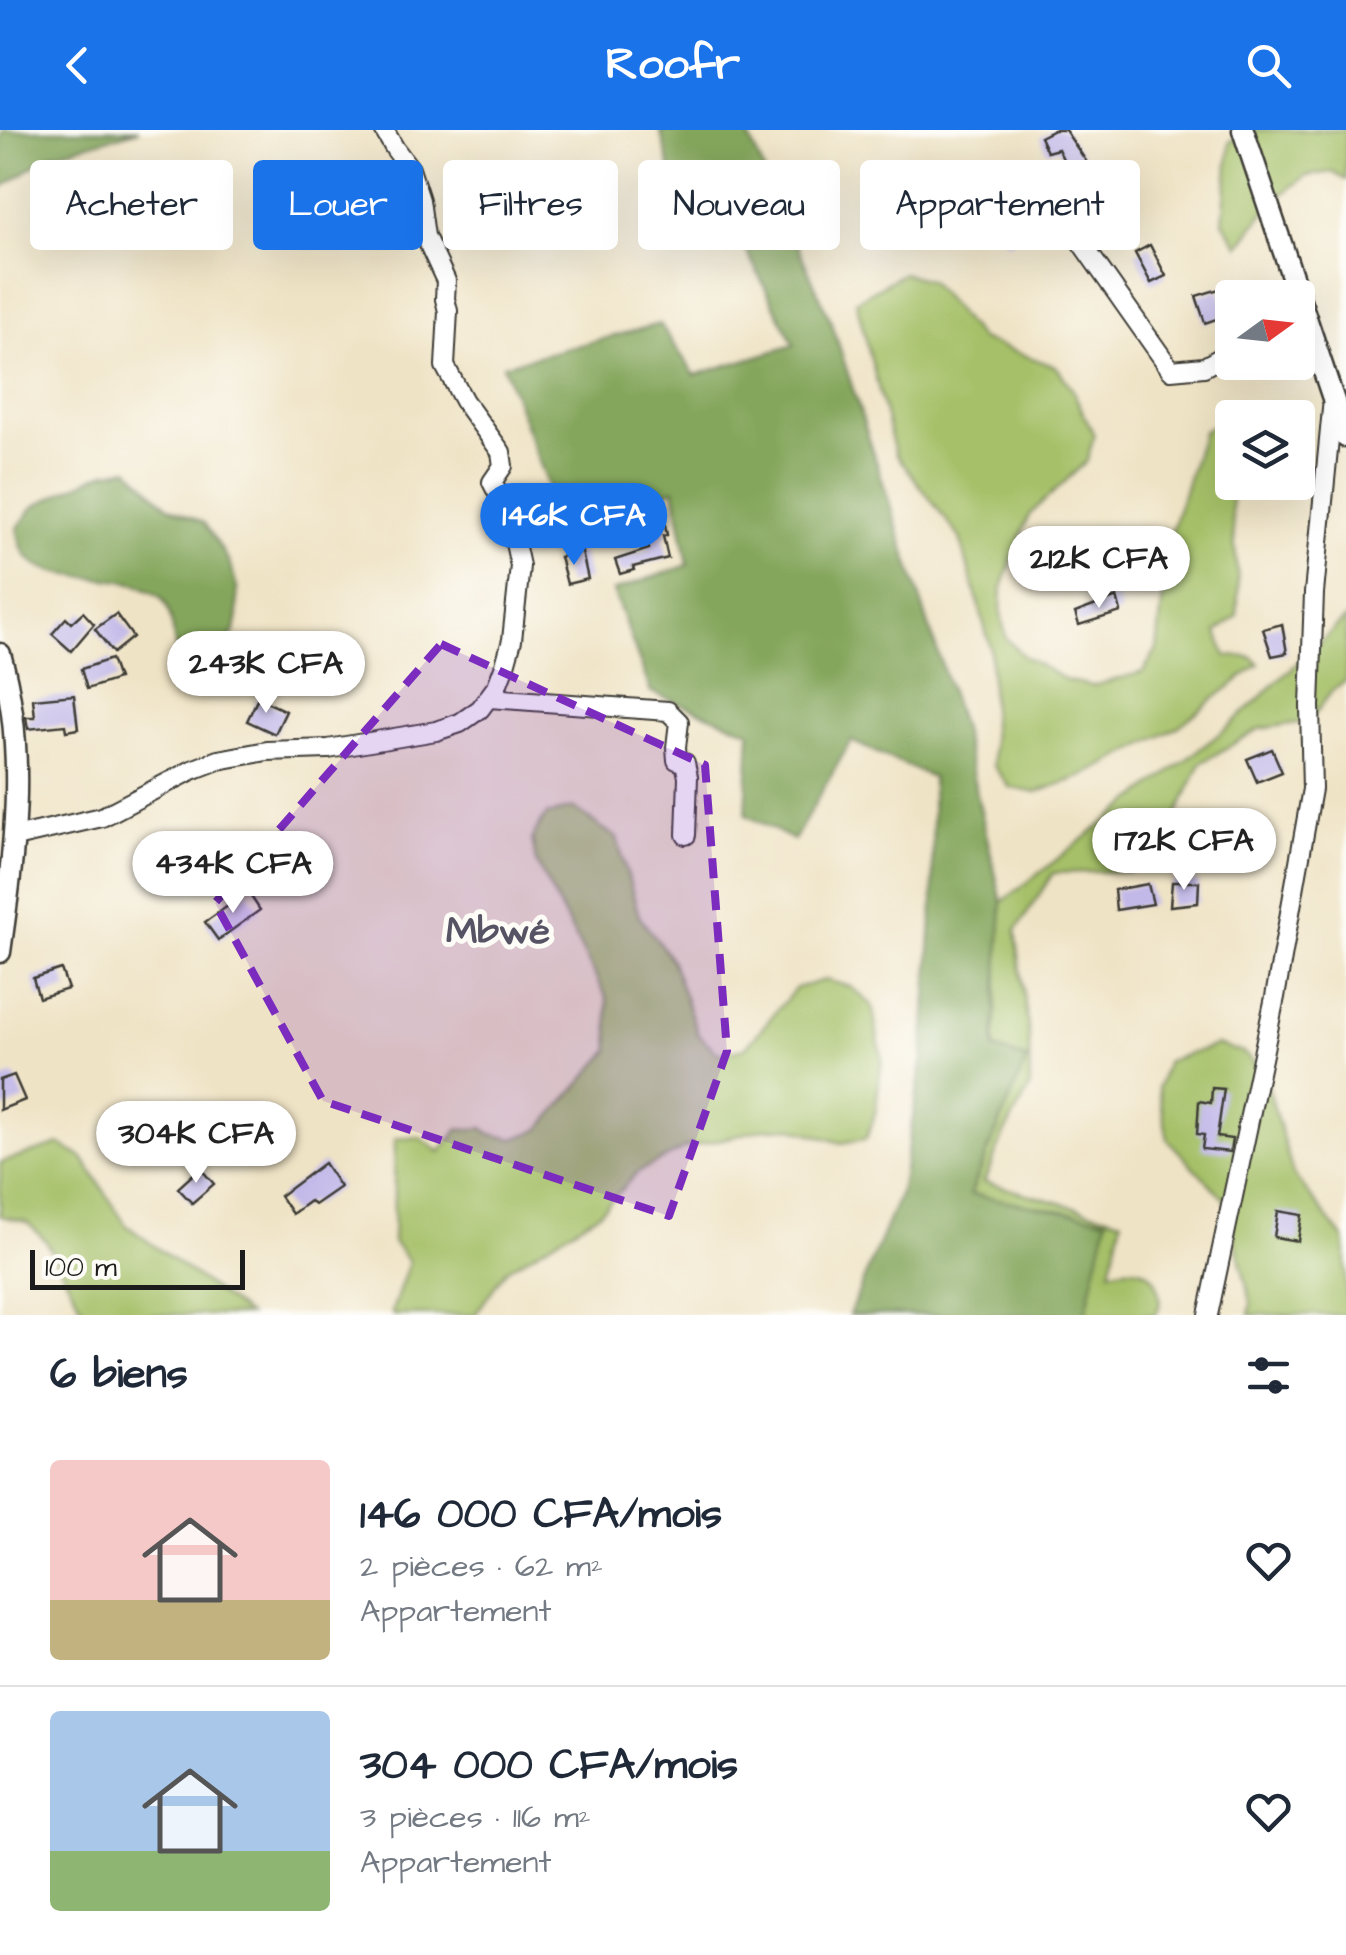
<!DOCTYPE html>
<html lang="fr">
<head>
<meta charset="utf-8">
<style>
	:root { --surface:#fff; --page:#f6f6f7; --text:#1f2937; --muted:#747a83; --line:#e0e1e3; --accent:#1a73e8 }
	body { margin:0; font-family:"Architects Daughter",sans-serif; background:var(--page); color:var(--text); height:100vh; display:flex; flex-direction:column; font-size:38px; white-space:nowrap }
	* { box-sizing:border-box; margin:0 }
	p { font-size:32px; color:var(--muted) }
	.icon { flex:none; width:55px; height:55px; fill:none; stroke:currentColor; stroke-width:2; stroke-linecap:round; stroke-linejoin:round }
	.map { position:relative; height:1185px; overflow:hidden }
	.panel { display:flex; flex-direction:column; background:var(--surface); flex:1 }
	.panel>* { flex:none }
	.hud { position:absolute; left:30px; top:30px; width:1288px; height:90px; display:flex; gap:20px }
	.needle { width:65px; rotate:75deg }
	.controls { position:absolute; left:1215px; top:150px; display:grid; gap:20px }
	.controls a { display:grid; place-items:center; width:100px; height:100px; border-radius:10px; background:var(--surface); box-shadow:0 10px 40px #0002; font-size:50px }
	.scale { position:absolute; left:30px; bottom:25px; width:215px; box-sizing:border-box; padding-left:10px; border:5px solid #1c1c1c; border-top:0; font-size:28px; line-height:35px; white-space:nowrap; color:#1c1c1c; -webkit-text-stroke:8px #fdfcf7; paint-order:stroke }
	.price { position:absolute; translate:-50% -85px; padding:0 22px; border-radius:35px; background:#fff; color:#222; font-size:32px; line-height:65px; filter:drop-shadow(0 2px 5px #0008) }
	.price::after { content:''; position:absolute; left:50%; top:60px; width:30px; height:22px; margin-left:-15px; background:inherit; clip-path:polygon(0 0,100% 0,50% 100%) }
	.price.on { background:var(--accent); color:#fff }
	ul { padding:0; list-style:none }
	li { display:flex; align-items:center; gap:30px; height:250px; padding:0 50px }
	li+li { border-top:2px solid var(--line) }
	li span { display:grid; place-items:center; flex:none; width:280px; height:200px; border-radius:10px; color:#555 }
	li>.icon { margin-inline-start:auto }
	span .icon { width:120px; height:120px; fill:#fffc; stroke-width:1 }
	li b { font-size:42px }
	h2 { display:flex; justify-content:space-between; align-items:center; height:120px; padding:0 50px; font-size:42px }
	.tag { padding:0 35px; border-radius:10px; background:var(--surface); box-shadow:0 10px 40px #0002; font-size:35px; line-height:90px }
	.tag.on { background:var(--accent); color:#fff }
	header { display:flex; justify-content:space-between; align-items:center; height:130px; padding:0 50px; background:var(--accent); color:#fff; font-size:45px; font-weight:700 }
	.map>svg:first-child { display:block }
	.green { fill:#a5c067; stroke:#606e42; stroke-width:2.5 }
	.forest { fill:#84a65c; stroke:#50613c; stroke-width:2.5 }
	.building { fill:#c2b9e9 }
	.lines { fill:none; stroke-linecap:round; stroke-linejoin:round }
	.minor-casing { stroke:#3c3a35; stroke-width:22 }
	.tertiary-casing { stroke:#3c3a35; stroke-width:25 }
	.minor { stroke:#fff; stroke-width:18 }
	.tertiary { stroke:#fff; stroke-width:20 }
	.marked { fill:#7b2cbf; fill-opacity:0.2; stroke:#7b2cbf; stroke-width:8; stroke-dasharray:20 12; stroke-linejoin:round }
	.labels { text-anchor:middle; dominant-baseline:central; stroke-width:10; stroke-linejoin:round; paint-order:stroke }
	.quarter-label { font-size:38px; font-weight:bold; fill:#565364; stroke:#fdfcf7 }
</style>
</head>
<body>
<header><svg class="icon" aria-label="back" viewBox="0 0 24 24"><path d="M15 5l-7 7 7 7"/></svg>Roofr<svg class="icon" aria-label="search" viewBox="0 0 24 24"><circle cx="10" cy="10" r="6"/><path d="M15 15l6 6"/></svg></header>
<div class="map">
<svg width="1346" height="1185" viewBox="0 0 1346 1185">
	<rect width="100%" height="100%" fill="#fdfcf7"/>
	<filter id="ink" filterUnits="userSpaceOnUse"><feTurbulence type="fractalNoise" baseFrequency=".01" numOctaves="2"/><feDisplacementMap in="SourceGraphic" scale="20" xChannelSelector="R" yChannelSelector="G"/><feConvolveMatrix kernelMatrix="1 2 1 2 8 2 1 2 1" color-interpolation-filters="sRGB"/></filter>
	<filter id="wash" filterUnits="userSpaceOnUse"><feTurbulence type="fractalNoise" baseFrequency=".0048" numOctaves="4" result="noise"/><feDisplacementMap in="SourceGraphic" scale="40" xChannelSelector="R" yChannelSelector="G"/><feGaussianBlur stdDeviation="2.25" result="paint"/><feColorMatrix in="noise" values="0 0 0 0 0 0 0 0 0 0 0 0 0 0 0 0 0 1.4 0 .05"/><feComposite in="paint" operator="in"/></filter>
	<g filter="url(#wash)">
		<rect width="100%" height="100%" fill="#efe3c5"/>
		<!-- green -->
		<g class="green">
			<polygon points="1247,0 1346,0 1346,50 1332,42 1306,46 1271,73 1239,116 1223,92 1230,12"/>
			<path d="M903 143 929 150 980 209 1057 237 1072 259 1094 305 1087 331 1029 385 1002 457 1001 483 1006 508 1023 526 1068 551 1093 556 1143 542 1157 519 1169 409 1203 301 1228 288C1238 312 1231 341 1231 367 1232 407 1241 445 1237 486L1217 502 1226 526 1252 527 1259 534 1178 597 1083 646 1035 663 1009 657 993 635 990 516 960 408 895 323 856 171Z"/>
			<path d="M1346 488V551L1332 561 1310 591 1259 599 1201 633 1165 711 1131 741 1053 743 1016 801 1029 905 1030 958 1004 1004 984 1052 1122 1090 1110 1141C1128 1135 1155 1136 1158 1160 1160 1171 1161 1176 1156 1185H1085L1106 1089 970 1065 1027 929 994 919 1002 772 1227 598Z"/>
			<polygon points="573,678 617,708 639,786 671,829 698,904 719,924 745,918 796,858 825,850 851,857 872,875 882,929 875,984 866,1009 841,1013 789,997 763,999 685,1018 638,1042 599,1083 506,1140 475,1185 393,1185 392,1181 409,1132 393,1112 395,1009 419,1007 440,1022 458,1000 483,998 490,1004 514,1009 539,1000 610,920 607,868 536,732 532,708 546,685"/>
			<polygon points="1217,915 1242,922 1263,940 1293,1044 1344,1109 1346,1123 1346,1185 1249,1185 1251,1172 1224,1069 1168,1010 1158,957 1167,931"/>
			<polygon points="59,1014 83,1028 126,1095 248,1185 86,1185 46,1111 27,1092 0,1086 0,1033"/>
		</g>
		<!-- forest -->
		<g class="forest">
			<polygon points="3,0 139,0 50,25 0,59 0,10"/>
			<polygon points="660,0 746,0 832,194 961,595 1002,772 994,919 1027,929 970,1064 1107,1089 1085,1185 849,1185 900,1063 923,928 933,773 932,647 851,611 794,710 746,685 750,601 651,562 613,461 688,435 674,359 565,401 503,235 660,194 695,245 794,215 745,118 681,79"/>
			<path d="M129 338 167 376 204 393 229 431 237 458 238 486 235 501 226 512 223 523C157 561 184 491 161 468 157 464 146 459 141 456 110 443 41 454 24 422 20 415 19 406 17 399L32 378 44 371 103 343Z"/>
		</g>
		<g id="blocks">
			<!-- building -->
			<g class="building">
				<polygon points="1054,0 1065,0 1086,31 1072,47 1058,19 1047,22 1040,7"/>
				<polygon points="1015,76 1029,100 1007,114 992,90"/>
				<polygon points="1150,115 1166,146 1151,153 1135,123"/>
				<polygon points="1219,159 1228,185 1205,193 1196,166"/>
				<polygon points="662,380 667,405 663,406 668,428 633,437 634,440 620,444 615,430 649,419 642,384"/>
				<polygon points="1099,421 1105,436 1062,455 1058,441 1082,432 1081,428"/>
				<polygon points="582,422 588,449 567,454 560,427"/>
				<polygon points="1117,467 1121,482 1079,495 1075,483"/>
				<polygon points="83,482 94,494 71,521 52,504 66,488 71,493"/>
				<polygon points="116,484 133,507 113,523 95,499"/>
				<polygon points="1282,494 1287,523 1272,526 1263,499"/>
				<polygon points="111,529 118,549 87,559 81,539"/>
				<polygon points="74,565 78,599 66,601 65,595 28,599 26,587 35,587 33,569"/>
				<polygon points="258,568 286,581 275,604 247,591"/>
				<polygon points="1272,619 1282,642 1257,652 1247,629"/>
				<polygon points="1172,752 1199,752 1198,773 1170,776"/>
				<polygon points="1148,754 1153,774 1116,780 1114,760"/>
				<polygon points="248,762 260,780 218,810 205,792"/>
				<polygon points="61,839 68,859 39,868 33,848"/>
				<polygon points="14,945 25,970 0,980 0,950"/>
				<polygon points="1212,958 1224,959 1217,1007 1232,1009 1230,1022 1202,1019 1204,1005 1197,1004 1199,971 1211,973"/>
				<polygon points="324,1033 340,1057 314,1075 310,1071 292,1084 280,1066"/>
				<polygon points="200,1038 214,1054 192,1073 178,1058"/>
				<polygon points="1278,1081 1302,1085 1298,1111 1274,1107"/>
			</g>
		</g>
	</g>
	<g filter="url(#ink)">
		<use href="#blocks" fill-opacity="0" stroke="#3c3a35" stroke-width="2.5"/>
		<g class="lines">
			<defs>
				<g id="minor">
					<polyline points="1058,44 1078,108 1171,240 1204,237 1232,221"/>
					<polyline points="489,568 668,581 679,592 676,617 677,630 685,633 688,647 686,705"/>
					<polyline points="15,707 102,687 192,640 218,630 267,621 328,619 436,601 460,593 480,579 497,556 505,535 512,510 520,436 509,385 492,352 503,336 501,322 464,271 445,236 448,181 445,169 446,151 425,106 420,70 410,39 395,19 384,0"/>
					<polyline points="1208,1185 1275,867 1312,659 1310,576 1314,463 1333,269"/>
				</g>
				<g id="tertiary">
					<polyline points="1243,0 1346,307"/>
					<path d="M0 524C28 622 14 723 0 822"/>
				</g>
			</defs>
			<!-- minor casing -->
			<use href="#minor" class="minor-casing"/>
			<!-- tertiary casing -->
			<use href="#tertiary" class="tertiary-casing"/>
			<!-- minor -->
			<use href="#minor" class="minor"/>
			<!-- tertiary -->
			<use href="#tertiary" class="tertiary"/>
		</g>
	</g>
	<!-- marked area -->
	<path class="marked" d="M441 514 705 635 727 921 669 1086 323 971 215 773Z"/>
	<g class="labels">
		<!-- quarter labels -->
		<g class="quarter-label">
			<text x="498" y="802">Mbwé</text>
		</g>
	</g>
</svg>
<div class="controls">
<a><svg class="needle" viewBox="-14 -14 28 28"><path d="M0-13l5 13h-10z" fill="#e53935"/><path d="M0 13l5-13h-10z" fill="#747a83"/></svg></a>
<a><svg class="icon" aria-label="layers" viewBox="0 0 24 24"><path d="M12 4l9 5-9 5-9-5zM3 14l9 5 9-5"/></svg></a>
</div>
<div class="scale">100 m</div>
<b class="price on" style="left:574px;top:438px">146K CFA</b>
<b class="price" style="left:1099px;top:481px">212K CFA</b>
<b class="price" style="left:266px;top:586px">243K CFA</b>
<b class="price" style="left:1184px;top:763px">172K CFA</b>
<b class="price" style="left:233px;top:786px">434K CFA</b>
<b class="price" style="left:196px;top:1056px">304K CFA</b>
<div class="hud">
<a class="tag">Acheter</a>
<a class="tag on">Louer</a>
<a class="tag">Filtres</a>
<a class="tag">Nouveau</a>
<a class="tag">Appartement</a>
</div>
</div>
<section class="panel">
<h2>6 biens<svg class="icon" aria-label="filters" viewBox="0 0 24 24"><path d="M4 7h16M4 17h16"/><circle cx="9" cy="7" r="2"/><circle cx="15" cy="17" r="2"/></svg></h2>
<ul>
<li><span style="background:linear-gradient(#f6c9c9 70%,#c2b280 0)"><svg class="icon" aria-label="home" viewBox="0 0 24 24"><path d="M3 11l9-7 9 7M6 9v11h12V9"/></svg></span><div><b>146 000 CFA/mois</b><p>2 pièces · 62 m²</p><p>Appartement</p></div><svg class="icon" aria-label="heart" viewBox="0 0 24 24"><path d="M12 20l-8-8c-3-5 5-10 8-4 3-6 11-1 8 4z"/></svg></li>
<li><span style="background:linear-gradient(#a9c7e8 70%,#8fb573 0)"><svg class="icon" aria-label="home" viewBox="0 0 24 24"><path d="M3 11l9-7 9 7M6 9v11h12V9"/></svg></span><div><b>304 000 CFA/mois</b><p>3 pièces · 116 m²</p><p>Appartement</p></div><svg class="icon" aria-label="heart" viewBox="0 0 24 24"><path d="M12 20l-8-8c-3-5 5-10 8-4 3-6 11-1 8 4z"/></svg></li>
</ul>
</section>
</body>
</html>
